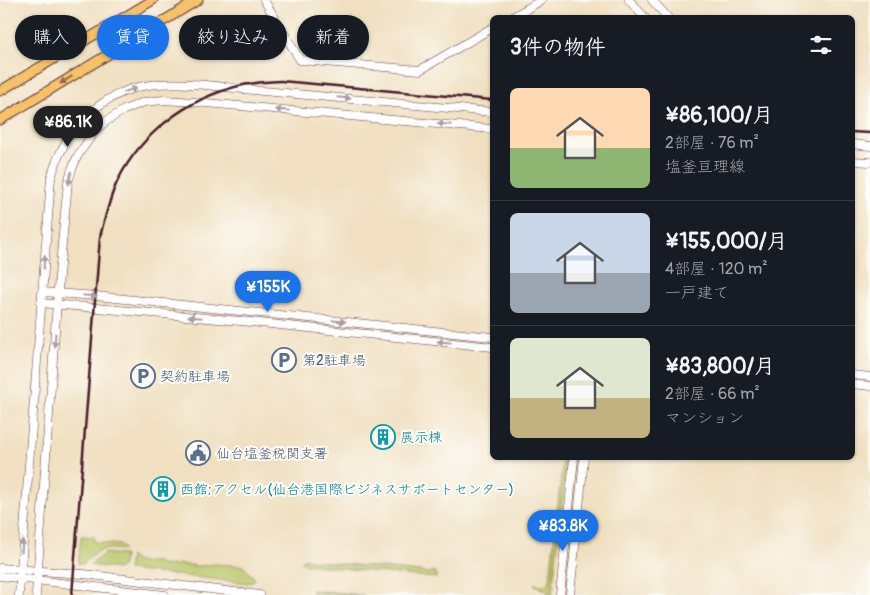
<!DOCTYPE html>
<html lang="ja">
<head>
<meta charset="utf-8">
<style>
	:root { --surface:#171b24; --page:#20242c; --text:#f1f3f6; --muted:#9ea1a6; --line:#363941; --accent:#1a73e8 }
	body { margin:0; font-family:Pangolin,"Klee One",sans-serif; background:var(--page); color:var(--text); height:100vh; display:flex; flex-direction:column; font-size:19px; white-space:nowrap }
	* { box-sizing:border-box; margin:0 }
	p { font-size:16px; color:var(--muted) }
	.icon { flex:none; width:28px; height:28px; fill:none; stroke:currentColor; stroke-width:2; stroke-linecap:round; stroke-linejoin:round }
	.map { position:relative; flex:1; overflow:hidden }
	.panel { position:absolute; left:490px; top:15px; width:365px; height:445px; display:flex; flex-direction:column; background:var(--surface); border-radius:8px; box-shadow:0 1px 4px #0004 }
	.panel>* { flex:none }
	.guide { position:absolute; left:15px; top:15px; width:400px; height:45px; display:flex; gap:10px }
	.price { position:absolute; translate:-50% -42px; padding:0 11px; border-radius:18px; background:var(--accent); color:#fff; font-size:16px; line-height:32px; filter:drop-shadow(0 1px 2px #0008) }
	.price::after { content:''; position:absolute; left:50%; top:30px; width:15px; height:11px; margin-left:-8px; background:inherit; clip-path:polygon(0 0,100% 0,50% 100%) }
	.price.on { background:#222; color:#fff }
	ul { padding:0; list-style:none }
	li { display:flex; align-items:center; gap:15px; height:125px; padding:0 20px }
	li+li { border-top:1px solid var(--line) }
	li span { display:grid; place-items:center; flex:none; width:140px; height:100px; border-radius:8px; color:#555 }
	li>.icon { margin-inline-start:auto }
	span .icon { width:60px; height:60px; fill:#fffc; stroke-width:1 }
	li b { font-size:21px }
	h2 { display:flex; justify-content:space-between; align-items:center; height:60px; padding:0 20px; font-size:21px }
	.pill { padding:0 18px; border-radius:22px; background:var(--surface); box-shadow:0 1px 4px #0004; font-size:18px; line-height:45px }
	.pill.on { background:var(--accent); color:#fff }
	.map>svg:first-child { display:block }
	.green { fill:#bac668; stroke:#82724a }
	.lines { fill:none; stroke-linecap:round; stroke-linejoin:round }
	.minor-casing { stroke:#633c41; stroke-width:9 }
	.major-casing { stroke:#633c41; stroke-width:11 }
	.minor { stroke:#fff; stroke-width:8 }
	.major { stroke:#f5c16b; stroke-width:9 }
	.rail { stroke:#4a1f2b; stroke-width:2.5 }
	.oneway { fill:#976848 }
	.oneway2 { fill:#ae9aa0 }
	.labels { text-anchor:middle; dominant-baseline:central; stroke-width:4; stroke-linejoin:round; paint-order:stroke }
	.service-label { font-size:14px; fill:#4e5e75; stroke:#fdfcf7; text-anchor:start }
	.culture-label { font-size:14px; fill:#0d838f; stroke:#fdfcf7; text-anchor:start }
</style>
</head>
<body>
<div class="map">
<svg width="870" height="595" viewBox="0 0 870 595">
	<rect width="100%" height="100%" fill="#fdfcf7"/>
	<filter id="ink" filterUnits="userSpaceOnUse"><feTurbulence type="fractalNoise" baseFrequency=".02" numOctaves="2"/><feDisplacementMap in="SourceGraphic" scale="10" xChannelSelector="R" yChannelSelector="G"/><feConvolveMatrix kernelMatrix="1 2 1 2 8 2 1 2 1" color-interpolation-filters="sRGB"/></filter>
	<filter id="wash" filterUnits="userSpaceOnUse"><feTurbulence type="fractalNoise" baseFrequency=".0096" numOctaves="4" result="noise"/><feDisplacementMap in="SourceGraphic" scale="20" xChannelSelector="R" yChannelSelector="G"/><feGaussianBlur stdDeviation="1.12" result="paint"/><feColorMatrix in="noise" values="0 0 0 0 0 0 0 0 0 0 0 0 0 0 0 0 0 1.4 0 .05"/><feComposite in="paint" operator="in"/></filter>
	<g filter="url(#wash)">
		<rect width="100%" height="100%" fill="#f0dfc0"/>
		<!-- green -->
		<g class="green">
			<polygon points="563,458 567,458 552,595 549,595 549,592 534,584 544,585 549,583 550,580"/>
			<path d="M81 536 94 537V542L120 545 124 550C101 548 101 547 83 564L78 563Z"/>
			<polygon points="105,553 124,555 123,566 119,569 90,565"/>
			<path d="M130 556C140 567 145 561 157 562 163 568 169 564 176 566L179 564 199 566 215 564 243 566 255 579 249 583 128 570Z"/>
			<polygon points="305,558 308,560 430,573 434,571 437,577 435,578 304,564 301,561"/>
			<polygon points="312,590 363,595 337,595 312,592"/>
		</g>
	</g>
	<g filter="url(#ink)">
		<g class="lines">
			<defs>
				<g id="minor">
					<polyline points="264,0 300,60 420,70 492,28"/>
					<polyline points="629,0 645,18"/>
					<polyline points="652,0 668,18"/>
					<polyline points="511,18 542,0"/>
					<polyline points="852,144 870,146"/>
					<polyline points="852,161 870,162"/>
					<polyline points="42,292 96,296 492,337"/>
					<polyline points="41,303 240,321 492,347"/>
					<polyline points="852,375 870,377"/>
					<polyline points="852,384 870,386"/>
					<polyline points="0,568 83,574 260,595"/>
					<polyline points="0,576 165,595"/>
					<path d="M19 595 51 178C63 135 89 104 131 89 168 77 224 88 263 91 339 98 416 105 492 112"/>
					<polyline points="36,595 59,275 68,182 72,169 78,155 95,131 105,122 124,110 144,102 164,100 195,102 492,129"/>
					<polyline points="560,595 574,458"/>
					<polyline points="570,595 584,458"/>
				</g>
				<g id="major">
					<polyline points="0,91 153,0"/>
					<polyline points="0,120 198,0"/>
				</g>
			</defs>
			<!-- minor casing -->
			<use href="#minor" class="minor-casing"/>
			<!-- major casing -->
			<use href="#major" class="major-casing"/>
			<!-- minor -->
			<use href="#minor" class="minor"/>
			<!-- major -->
			<use href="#major" class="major"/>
			<!-- rail -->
			<g class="rail">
				<polyline points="852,132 870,133"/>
				<path d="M72 595 100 237C104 221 108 205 114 189 134 141 179 104 228 89 245 83 264 82 281 81L492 100"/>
			</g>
		</g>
		<!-- one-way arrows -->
		<defs><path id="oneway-solid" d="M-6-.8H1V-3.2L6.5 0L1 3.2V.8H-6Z" transform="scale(1.25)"/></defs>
		<use class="oneway" href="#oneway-solid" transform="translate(66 80) rotate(149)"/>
		<g class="oneway2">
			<use href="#oneway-solid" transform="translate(130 90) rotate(-19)"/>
			<use href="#oneway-solid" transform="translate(344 98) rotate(5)"/>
			<use href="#oneway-solid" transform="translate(282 110) rotate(-175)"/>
			<use href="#oneway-solid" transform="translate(444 124) rotate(-175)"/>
			<use href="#oneway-solid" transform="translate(70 178) rotate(103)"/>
			<use href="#oneway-solid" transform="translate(44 262) rotate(-86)"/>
			<use href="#oneway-solid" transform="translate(90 296) rotate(5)"/>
			<use href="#oneway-solid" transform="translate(195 317) rotate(-175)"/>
			<use href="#oneway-solid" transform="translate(339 321) rotate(6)"/>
			<use href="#oneway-solid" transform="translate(55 340) rotate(94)"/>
			<use href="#oneway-solid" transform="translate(444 342) rotate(-174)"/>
			<use href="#oneway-solid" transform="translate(22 546) rotate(-86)"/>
		</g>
	</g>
	<!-- icons -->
	<defs>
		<symbol id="parking-ring" viewBox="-11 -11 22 22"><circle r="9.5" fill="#fdfcf7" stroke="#5c6f8a" stroke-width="1.5"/><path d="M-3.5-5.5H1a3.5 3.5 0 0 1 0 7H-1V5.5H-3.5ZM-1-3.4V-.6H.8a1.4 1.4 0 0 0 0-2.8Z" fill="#5c6f8a"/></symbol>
		<symbol id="building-ring" viewBox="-11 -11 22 22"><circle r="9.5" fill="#fdfcf7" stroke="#0f9aa8" stroke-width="1.5"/><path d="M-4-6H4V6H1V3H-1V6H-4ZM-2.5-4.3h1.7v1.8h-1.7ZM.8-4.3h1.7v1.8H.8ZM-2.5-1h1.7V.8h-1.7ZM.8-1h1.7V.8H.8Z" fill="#0f9aa8"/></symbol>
		<symbol id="civic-ring" viewBox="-11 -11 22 22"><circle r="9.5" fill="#fdfcf7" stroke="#5c6f8a" stroke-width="1.5"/><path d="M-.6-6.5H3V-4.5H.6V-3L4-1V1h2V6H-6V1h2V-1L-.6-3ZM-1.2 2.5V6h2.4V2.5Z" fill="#5c6f8a"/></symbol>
	</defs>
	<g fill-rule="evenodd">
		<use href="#parking-ring" x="270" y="346" width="28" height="28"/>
		<use href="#parking-ring" x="129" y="362" width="28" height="28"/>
		<use href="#building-ring" x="369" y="423" width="28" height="28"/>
		<use href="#civic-ring" x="184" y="439" width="28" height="28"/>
		<use href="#building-ring" x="149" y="475" width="28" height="28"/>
	</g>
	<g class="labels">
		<!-- service labels -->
		<g class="service-label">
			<text x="302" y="360">第2駐車場</text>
			<text x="160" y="376">契約駐車場</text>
			<text x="216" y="453">仙台塩釜税関支署</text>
		</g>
		<!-- culture labels -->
		<g class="culture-label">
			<text x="400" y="437">展示棟</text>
			<text x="180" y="489">西館;アクセル(仙台港国際ビジネスサポートセンター)</text>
		</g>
	</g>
</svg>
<b class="price on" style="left:68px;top:148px">¥86.1K</b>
<b class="price" style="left:268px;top:313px">¥155K</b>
<b class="price" style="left:563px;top:552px">¥83.8K</b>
<div class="guide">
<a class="pill">購入</a>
<a class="pill on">賃貸</a>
<a class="pill">絞り込み</a>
<a class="pill">新着</a>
</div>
<section class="panel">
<h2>3件の物件<svg class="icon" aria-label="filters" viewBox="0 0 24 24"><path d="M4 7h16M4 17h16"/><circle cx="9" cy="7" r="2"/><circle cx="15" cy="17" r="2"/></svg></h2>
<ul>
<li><span style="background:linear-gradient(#ffd9b3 60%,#8fb573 0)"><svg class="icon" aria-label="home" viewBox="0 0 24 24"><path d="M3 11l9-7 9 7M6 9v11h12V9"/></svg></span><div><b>¥86,100/月</b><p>2部屋 · 76 m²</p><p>塩釜亘理線</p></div></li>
<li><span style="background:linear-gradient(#c9d6e8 60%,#9aa5b1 0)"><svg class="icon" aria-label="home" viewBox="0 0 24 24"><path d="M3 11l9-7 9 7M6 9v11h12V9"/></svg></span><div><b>¥155,000/月</b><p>4部屋 · 120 m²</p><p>一戸建て</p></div></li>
<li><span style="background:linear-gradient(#dfe7d0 60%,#c2b280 0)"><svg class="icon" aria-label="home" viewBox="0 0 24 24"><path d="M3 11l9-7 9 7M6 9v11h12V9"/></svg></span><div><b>¥83,800/月</b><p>2部屋 · 66 m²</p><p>マンション</p></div></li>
</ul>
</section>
</div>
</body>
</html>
